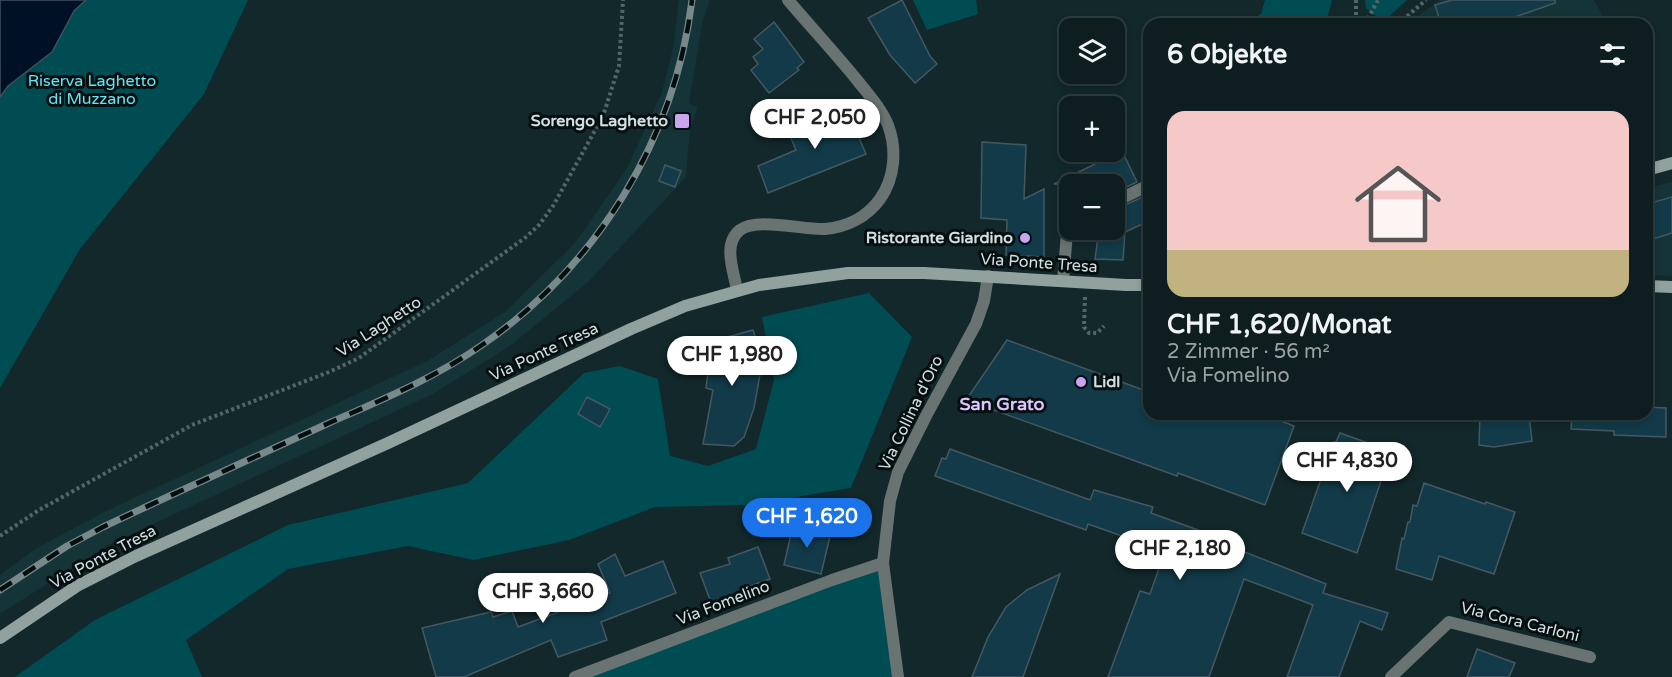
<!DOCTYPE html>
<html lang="de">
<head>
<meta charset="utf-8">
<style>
	:root { --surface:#0e1e20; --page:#172729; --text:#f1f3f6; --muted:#9ba2a5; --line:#2e3c3e; --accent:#1a73e8 }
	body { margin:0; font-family:"Varela Round",sans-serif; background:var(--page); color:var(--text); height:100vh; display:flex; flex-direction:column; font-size:22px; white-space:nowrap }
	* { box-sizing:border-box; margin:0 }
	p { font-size:20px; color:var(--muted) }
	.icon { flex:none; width:33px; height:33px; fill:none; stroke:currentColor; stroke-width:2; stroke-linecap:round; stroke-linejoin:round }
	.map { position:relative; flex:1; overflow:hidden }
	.side { position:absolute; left:1143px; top:18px; width:510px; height:402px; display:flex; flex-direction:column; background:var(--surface); border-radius:18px; box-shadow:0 3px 9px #0003,0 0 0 2px var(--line) }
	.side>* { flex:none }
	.fabs { position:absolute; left:1059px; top:18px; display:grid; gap:12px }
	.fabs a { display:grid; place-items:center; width:66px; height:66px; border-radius:12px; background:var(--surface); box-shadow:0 3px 9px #0003,0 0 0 2px var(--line); font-size:30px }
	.price { position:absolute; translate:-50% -51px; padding:0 14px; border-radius:21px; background:#fff; color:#222; font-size:20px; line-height:39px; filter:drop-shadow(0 2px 3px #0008) }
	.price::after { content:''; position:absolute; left:50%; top:36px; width:18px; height:14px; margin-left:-9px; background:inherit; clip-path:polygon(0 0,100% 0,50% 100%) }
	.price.active { background:var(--accent); color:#fff }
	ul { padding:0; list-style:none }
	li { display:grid; align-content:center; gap:12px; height:318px; padding:0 24px }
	li span { display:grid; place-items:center; height:186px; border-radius:18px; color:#555 }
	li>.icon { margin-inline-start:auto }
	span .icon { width:108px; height:108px; fill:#fffc; stroke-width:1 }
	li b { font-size:26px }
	h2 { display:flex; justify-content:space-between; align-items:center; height:72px; padding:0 24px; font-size:26px }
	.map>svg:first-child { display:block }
	.built { fill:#143438 }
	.green { fill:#004c53 }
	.water { fill:#001125; stroke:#3f4f5e; stroke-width:1.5 }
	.building { fill:#123a48; stroke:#445861; stroke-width:1.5 }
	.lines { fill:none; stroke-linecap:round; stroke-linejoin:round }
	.path { stroke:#536668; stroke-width:4; stroke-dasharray:3 3; stroke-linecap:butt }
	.minor { stroke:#697372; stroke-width:12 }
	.tertiary { stroke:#697372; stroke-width:12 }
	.secondary { stroke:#90a19e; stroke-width:12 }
	.rail-casing { stroke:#78898b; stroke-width:7 }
	.rail { stroke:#060f10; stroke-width:4.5; stroke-dasharray:14; stroke-linecap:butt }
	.poi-dot { fill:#c8a6ef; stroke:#060f10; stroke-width:2 }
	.labels { text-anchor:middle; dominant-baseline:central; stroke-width:6; stroke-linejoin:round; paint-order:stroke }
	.park-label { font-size:16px; fill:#65e4f3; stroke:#060f10 }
	.poi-label { font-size:16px; font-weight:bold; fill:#d3e0e2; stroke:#060f10; text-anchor:end }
	.street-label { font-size:16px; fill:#d3e0e2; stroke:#060f10 }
	.neighbourhood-label { font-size:18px; font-weight:bold; fill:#dfc6fe; stroke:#060f10 }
</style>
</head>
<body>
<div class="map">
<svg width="1672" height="677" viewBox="0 0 1672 677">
	<rect width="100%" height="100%" fill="#12282b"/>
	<!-- built -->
	<g class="built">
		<polygon points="679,0 710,0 703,20 689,103 697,107 697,110 690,127 686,177 588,282 510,346 433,394 108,545 0,614 0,575 35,549 104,512 427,361 505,312 574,244 626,170 662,92 673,48"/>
		<polygon points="1440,0 1594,0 1607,24 1407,24"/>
		<polygon points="1672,182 1672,276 1647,275 1647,188"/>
	</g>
	<!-- green -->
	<g class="green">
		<polygon points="0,0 248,0 204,94 80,249 0,388"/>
		<polygon points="913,0 976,0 978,14 927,30"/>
		<polygon points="1265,0 1332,0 1326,24 1245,24 1261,14"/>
		<polygon points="1365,0 1407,0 1383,22 1366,8"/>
		<polygon points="869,293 912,337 851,488 749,505 655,507 569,540 473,560 408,546 288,569 186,640 202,677 15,677 95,620 288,525 468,483 584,373 620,366 658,379 670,456 708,466 756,449 774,380 762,317"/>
		<polygon points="883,563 898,677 575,677"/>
	</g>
	<!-- water -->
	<polygon class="water" points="0,0 86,0 74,11 52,52 8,86 0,97"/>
	<!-- building -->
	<g class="building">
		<polygon points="902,0 930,56 937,64 915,83 890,55 868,18"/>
		<polygon points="1452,0 1555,0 1555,3 1495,24 1441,24 1435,5"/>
		<polygon points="774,22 804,62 797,68 799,70 769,93 751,70 758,64 753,57 763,49 754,39"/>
		<polygon points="846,107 866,154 768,193 758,166 796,150 788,131"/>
		<polygon points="982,142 1026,145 1024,199 1044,189 1044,257 1006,255 1007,220 981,218"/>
		<polygon points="1122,151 1137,182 1114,193 1114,184 1054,184"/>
		<polygon points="665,165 681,171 675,187 659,181"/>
		<polygon points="1149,194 1149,221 1125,232 1123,260 1095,259 1099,230 1114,230 1114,210"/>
		<polygon points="1672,197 1672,233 1653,239 1647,217 1647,204"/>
		<polygon points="753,330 765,367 761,369 754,408 744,437 734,446 703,444 713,390 706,388 710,357 706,343"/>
		<polygon points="1007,340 1149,392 1149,414 1263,414 1294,426 1265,505 1178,473 1177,476 966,400"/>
		<polygon points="587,397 610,409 600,427 578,414"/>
		<polygon points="1647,407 1666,408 1666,437 1614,435 1614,431 1571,429 1572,414 1647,414"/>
		<polygon points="1480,414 1529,414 1532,441 1494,447 1479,445"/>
		<polygon points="1340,433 1391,451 1357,553 1302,533 1334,442 1336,442"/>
		<polygon points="950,449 1090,500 1094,490 1153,507 1151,513 1223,539 1222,543 1326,584 1323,593 1388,613 1382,630 1360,621 1339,677 1287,677 1313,605 1244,579 1209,677 1108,677 1140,591 1150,594 1165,551 1088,524 1086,530 935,476 942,458 946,459"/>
		<polygon points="1424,483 1485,504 1486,502 1515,512 1494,574 1439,556 1432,580 1396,569 1402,538 1404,539 1408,522 1410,522 1413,505 1417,506"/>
		<polygon points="793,525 831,532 821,574 784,565"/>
		<polygon points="758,547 770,579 742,589 744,595 712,605 700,573 730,564 728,558"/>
		<polygon points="615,554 625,576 663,561 676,593 601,622 607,640 558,657 551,640 464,677 436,677 422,628 491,612 493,617 512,611 518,627 610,593 598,564"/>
		<polygon points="1060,574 1023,677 972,677 988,637 1006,607 1027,590"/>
		<polygon points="1477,649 1515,663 1509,677 1467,677"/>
	</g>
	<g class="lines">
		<!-- path -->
		<g class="path">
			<polyline points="1356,0 1356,24"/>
			<polyline points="1365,24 1378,0"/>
			<polyline points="1398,24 1426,0"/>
			<polyline points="1085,297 1084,327 1089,333 1097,333 1104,326"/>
			<polyline points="0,536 39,510 192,425 329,372 359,358 526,237 539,225 553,206 603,116 619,66 623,0"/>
		</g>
		<!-- minor -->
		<g class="minor">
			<polyline points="1114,202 1149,185"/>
			<polyline points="1063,281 1067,233 1070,230"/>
			<path d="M737 290C734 272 722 244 740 230 757 217 803 230 825 229 847 227 867 217 880 199 895 178 897 149 888 125 881 108 868 94 857 80 835 53 811 27 788 0"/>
			<polyline points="575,677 832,580 883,563"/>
			<polyline points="1391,677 1449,622 1590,657"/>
		</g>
		<!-- tertiary -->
		<polyline class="tertiary" points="898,677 883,563 890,501 898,472 926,416 976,324 984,301 988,276"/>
		<!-- secondary -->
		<g class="secondary">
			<polyline points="1647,170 1672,163"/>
			<polyline points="1647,286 1672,287"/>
			<polyline points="0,638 77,586 136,556 388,443 631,329 685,306 759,285 848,273 924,273 1126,285 1149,285"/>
		</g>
		<defs>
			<path id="rail" d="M0 590 67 546 103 527C177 492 253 458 329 423 381 400 435 378 482 345 597 266 675 139 692 0"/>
		</defs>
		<!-- rail casing -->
		<use href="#rail" class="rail-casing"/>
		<!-- rail -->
		<use href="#rail" class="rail"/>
	</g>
	<!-- markers -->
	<g class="poi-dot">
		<rect x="674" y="113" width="16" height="16" rx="3"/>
		<circle cx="1025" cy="238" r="6"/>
		<circle cx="1081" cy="382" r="6"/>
	</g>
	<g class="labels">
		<!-- park labels -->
		<g class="park-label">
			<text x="92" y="81">Riserva Laghetto<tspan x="92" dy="18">di Muzzano</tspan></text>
		</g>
		<!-- poi labels -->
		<g class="poi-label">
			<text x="668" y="121">Sorengo Laghetto</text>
			<text x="1013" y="238">Ristorante Giardino</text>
			<text x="1093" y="382" text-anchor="start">Lidl</text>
		</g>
		<!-- street labels -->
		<g class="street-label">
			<text transform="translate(1039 263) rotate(4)">Via Ponte Tresa</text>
			<text transform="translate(379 327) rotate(-33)">Via Laghetto</text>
			<text transform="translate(544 352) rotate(-25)">Via Ponte Tresa</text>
			<text transform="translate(911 413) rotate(-64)">Via Collina d'Oro</text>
			<text transform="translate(103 557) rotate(-28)">Via Ponte Tresa</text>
			<text transform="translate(723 603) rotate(-21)">Via Fomelino</text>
			<text transform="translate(1520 622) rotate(14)">Via Cora Carloni</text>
		</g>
		<!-- neighbourhood labels -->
		<g class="neighbourhood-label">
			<text x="1002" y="404">San Grato</text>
		</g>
	</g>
</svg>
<div class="fabs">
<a><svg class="icon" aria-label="layers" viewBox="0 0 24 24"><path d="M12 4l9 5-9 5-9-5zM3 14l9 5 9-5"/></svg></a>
<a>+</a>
<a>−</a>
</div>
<b class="price" style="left:815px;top:150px">CHF 2,050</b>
<b class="price" style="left:732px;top:387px">CHF 1,980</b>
<b class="price" style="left:1347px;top:493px">CHF 4,830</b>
<b class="price active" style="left:807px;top:549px">CHF 1,620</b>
<b class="price" style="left:1180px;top:581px">CHF 2,180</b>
<b class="price" style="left:543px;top:624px">CHF 3,660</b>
<section class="side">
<h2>6 Objekte<svg class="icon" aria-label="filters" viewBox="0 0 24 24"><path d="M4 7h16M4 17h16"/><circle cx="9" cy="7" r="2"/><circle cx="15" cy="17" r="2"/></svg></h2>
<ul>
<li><span style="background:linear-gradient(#f6c9c9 75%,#c2b280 0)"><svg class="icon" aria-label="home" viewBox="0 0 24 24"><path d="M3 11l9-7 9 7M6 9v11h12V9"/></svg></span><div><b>CHF 1,620/Monat</b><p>2 Zimmer · 56 m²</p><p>Via Fomelino</p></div></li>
</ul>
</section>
</div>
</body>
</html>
